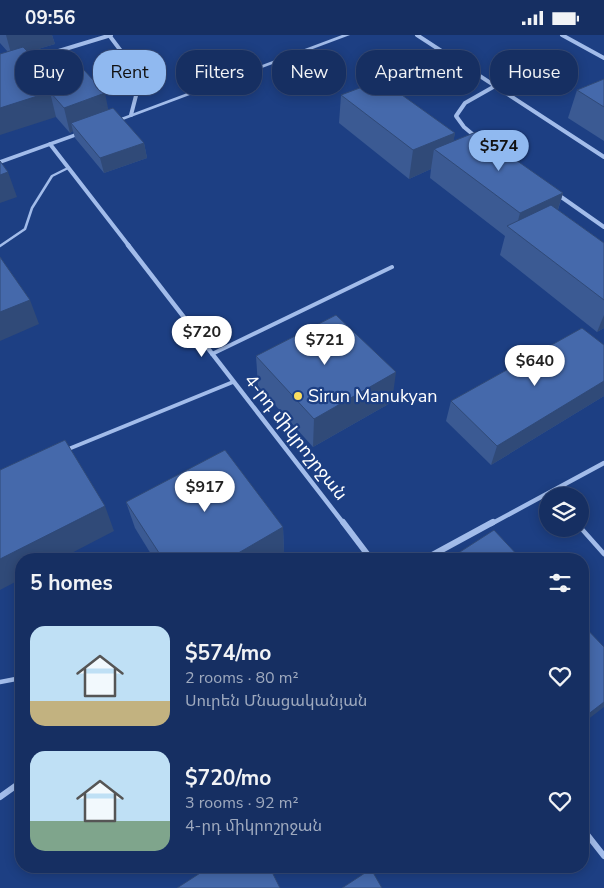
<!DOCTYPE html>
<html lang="en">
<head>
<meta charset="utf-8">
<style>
	:root { --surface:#162f62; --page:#1f3768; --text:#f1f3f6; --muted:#9ea9be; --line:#354a77; --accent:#90b9f0 }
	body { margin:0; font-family:"Nunito Sans","Noto Sans Armenian",sans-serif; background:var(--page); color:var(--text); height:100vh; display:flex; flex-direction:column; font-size:19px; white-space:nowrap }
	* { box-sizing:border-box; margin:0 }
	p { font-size:16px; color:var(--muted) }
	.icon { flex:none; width:28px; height:28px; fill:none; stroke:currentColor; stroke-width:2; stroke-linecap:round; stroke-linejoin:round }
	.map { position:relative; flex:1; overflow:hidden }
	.drawer { position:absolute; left:15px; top:518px; width:574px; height:320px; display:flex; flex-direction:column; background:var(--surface); border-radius:20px; box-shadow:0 2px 12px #0003,0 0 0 1px var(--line) }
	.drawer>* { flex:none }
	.top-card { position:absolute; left:15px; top:15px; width:575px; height:45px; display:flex; gap:10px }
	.fabs { position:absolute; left:539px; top:452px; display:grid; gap:10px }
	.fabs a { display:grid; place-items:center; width:50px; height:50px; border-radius:50%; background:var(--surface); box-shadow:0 2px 12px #0003,0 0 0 1px var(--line); font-size:25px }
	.price { position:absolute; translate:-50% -42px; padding:0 11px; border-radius:18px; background:#fff; color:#222; font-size:16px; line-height:32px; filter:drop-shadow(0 1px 2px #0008) }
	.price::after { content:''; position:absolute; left:50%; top:30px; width:15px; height:11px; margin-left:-8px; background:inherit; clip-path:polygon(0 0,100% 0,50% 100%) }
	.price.active { background:var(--accent); color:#111 }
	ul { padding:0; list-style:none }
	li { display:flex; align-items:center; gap:15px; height:125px; padding:0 15px }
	li span { display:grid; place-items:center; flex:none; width:140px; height:100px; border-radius:15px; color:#555 }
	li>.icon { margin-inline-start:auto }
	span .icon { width:60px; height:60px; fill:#fffc; stroke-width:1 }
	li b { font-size:21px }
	h2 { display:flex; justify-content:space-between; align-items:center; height:60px; padding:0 15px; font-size:21px }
	.tag { padding:0 18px; border-radius:20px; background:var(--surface); box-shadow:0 2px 12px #0003,0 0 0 1px var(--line); font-size:18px; line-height:45px }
	.tag.active { background:var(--accent); color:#111 }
	.status { display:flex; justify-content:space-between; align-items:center; height:35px; padding:0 25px; background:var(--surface); direction:ltr }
	.status svg { height:14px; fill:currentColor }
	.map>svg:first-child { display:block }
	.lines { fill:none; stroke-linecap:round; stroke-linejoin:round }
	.service-far2 { stroke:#a2bcea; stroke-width:2.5 }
	.service-far1 { stroke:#a2bcea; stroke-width:4 }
	.service { stroke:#a2bcea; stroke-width:4.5 }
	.minor-far2 { stroke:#a2bcea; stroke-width:4 }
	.minor-far1 { stroke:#a2bcea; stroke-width:4.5 }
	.minor { stroke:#a2bcea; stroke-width:6 }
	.tertiary { fill:#a2bcea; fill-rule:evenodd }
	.wall { fill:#3b5a93 }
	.shaded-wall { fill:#304a78 }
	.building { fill:#4569ab; stroke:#304a78 }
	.poi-dot { fill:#fadd60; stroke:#1d3f83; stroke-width:2 }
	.labels { text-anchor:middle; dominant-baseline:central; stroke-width:4.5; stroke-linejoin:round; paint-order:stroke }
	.poi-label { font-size:18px; fill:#fff; stroke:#1d3f83; text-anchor:start }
	.street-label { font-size:18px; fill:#fff; stroke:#1d3f83 }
</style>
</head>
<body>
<div class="status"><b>09:56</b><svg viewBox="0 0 49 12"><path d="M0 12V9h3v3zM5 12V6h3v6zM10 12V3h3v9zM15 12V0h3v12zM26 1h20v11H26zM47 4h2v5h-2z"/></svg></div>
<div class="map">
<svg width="604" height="853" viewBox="0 0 604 853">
	<rect width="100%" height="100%" fill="#1d3f83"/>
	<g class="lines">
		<!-- service-far2 -->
		<polyline class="service-far2" points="0,211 25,194 32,173 52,141 68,133"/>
		<!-- service-far1 -->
		<g class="service-far1">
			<polyline points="212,319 392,232"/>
			<polyline points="66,415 233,347"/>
		</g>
		<!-- service -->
		<g class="service">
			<polyline points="580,492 604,519"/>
			<polyline points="0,647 21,643"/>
		</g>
		<!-- minor-far2 -->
		<g class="minor-far2">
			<polyline points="109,0 127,24 139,49 131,80"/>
			<polyline points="417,0 604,122"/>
			<polyline points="562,0 604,23"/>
			<polyline points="29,25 111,0"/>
			<polyline points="476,102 464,92 456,81 465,68 495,51"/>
			<polyline points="50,109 129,211"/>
			<polyline points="557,159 604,192"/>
		</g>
		<!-- minor-far1 -->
		<g class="minor-far1">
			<polyline points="128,210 344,489"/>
			<polyline points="491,489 604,428"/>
		</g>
		<!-- minor -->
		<g class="minor">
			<polyline points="343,487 371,524"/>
			<polyline points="425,524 493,487"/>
			<polyline points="0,762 21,747"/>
			<polyline points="582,793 604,821"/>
		</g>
		<!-- tertiary -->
		<g class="tertiary">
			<polygon points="342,0 350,0 115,88 110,87"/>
			<polygon points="84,95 86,96 86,98 0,129 0,125"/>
		</g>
	</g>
	<!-- wall -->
	<g class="wall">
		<polygon points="0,0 52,0 55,9 28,17 55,44 109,75 144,108 147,123 104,138 75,103 73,96 70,98 56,82 8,17 0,8"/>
		<polygon points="604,44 604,106 568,83 577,55"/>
		<polygon points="341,60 455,98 453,106 563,158 558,175 604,208 604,293 597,297 500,220 505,201 430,143 431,134 409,144 339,88"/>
		<polygon points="604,310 604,361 491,430 446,386 451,366"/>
		<polygon points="256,321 392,367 313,412 258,351"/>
		<polygon points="126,467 283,492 284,517 273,524 154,524 135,493"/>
	</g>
	<!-- shaded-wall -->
	<g class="shaded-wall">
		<polygon points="6,0 52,0 55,9 12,22"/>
		<polygon points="50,57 56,82 0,100 0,73"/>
		<polygon points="105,58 110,83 71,88 73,96 70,98 64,73"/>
		<polygon points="455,98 450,126 434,114 431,134 409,144 413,115"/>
		<polygon points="144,108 147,123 104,138 100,123"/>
		<polygon points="8,137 17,162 0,168 0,140"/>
		<polygon points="563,158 554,187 515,197 520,178"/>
		<polygon points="30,265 39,289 0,306 0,277"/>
		<polygon points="604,280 604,293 597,297"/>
		<polygon points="396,337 392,367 313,412 314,384"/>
		<polygon points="604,346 604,361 491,430 497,411"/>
		<polygon points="105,471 114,496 60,524 21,524 21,544 0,555 0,524"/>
		<polygon points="283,492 284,517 273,524 228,524"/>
		<polygon points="604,667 604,672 582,689 582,684"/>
	</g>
	<!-- building -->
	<g class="building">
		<polygon points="23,12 55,44 84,35 105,58 64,73 50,57 0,73 0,19"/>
		<polygon points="604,44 604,72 577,55"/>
		<polygon points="381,45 455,98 413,115 341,60"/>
		<polygon points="113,73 144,108 100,123 71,88"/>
		<polygon points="476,97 563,158 520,178 434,114"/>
		<polygon points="0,126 8,137 0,140"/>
		<polygon points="551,170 604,208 604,265 507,191"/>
		<polygon points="0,222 30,265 0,277"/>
		<polygon points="336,280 396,337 314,384 256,321"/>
		<polygon points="582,293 604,310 604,346 497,411 451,366"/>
		<polygon points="65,405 105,471 0,524 0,435"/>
		<polygon points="225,415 283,492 228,524 163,524 126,467"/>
		<polygon points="494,495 521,524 449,524"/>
		<polygon points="582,589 604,612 604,667 582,684"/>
		<polygon points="211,831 269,831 280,853 177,853"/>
		<polygon points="371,834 382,853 342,853"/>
	</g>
	<!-- markers -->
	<circle class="poi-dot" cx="298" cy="361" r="5"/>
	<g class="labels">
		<!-- poi labels -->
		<g class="poi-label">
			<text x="308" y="361">Sirun Manukyan</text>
		</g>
		<!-- street labels -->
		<g class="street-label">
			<text transform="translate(296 402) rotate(52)">4-րդ միկրոշրջան</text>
		</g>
	</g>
</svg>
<div class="fabs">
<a><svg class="icon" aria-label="layers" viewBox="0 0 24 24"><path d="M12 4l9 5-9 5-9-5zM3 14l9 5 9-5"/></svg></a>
</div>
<b class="price active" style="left:499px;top:137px">$574</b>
<b class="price" style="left:202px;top:323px">$720</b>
<b class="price" style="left:325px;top:331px">$721</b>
<b class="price" style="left:535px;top:352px">$640</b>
<b class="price" style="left:205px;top:478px">$917</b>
<div class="top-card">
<a class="tag">Buy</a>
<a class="tag active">Rent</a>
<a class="tag">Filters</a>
<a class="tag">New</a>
<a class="tag">Apartment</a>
<a class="tag">House</a>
</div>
<section class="drawer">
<h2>5 homes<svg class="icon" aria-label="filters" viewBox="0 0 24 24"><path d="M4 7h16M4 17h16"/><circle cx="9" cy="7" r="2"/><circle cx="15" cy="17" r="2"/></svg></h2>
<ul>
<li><span style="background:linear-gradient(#bfe0f5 75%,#c2b280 0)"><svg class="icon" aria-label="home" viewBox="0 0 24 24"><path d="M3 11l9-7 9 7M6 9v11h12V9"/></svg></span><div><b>$574/mo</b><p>2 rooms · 80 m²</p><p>Սուրեն Մնացականյան</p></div><svg class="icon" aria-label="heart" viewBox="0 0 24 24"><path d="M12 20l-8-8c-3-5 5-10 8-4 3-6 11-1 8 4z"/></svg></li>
<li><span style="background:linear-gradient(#bfe0f5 70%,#7fa58c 0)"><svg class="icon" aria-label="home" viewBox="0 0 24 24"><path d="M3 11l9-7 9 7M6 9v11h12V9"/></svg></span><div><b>$720/mo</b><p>3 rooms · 92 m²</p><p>4-րդ միկրոշրջան</p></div><svg class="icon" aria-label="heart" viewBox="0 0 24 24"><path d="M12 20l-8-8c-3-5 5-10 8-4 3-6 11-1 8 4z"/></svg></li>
</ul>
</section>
</div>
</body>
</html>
